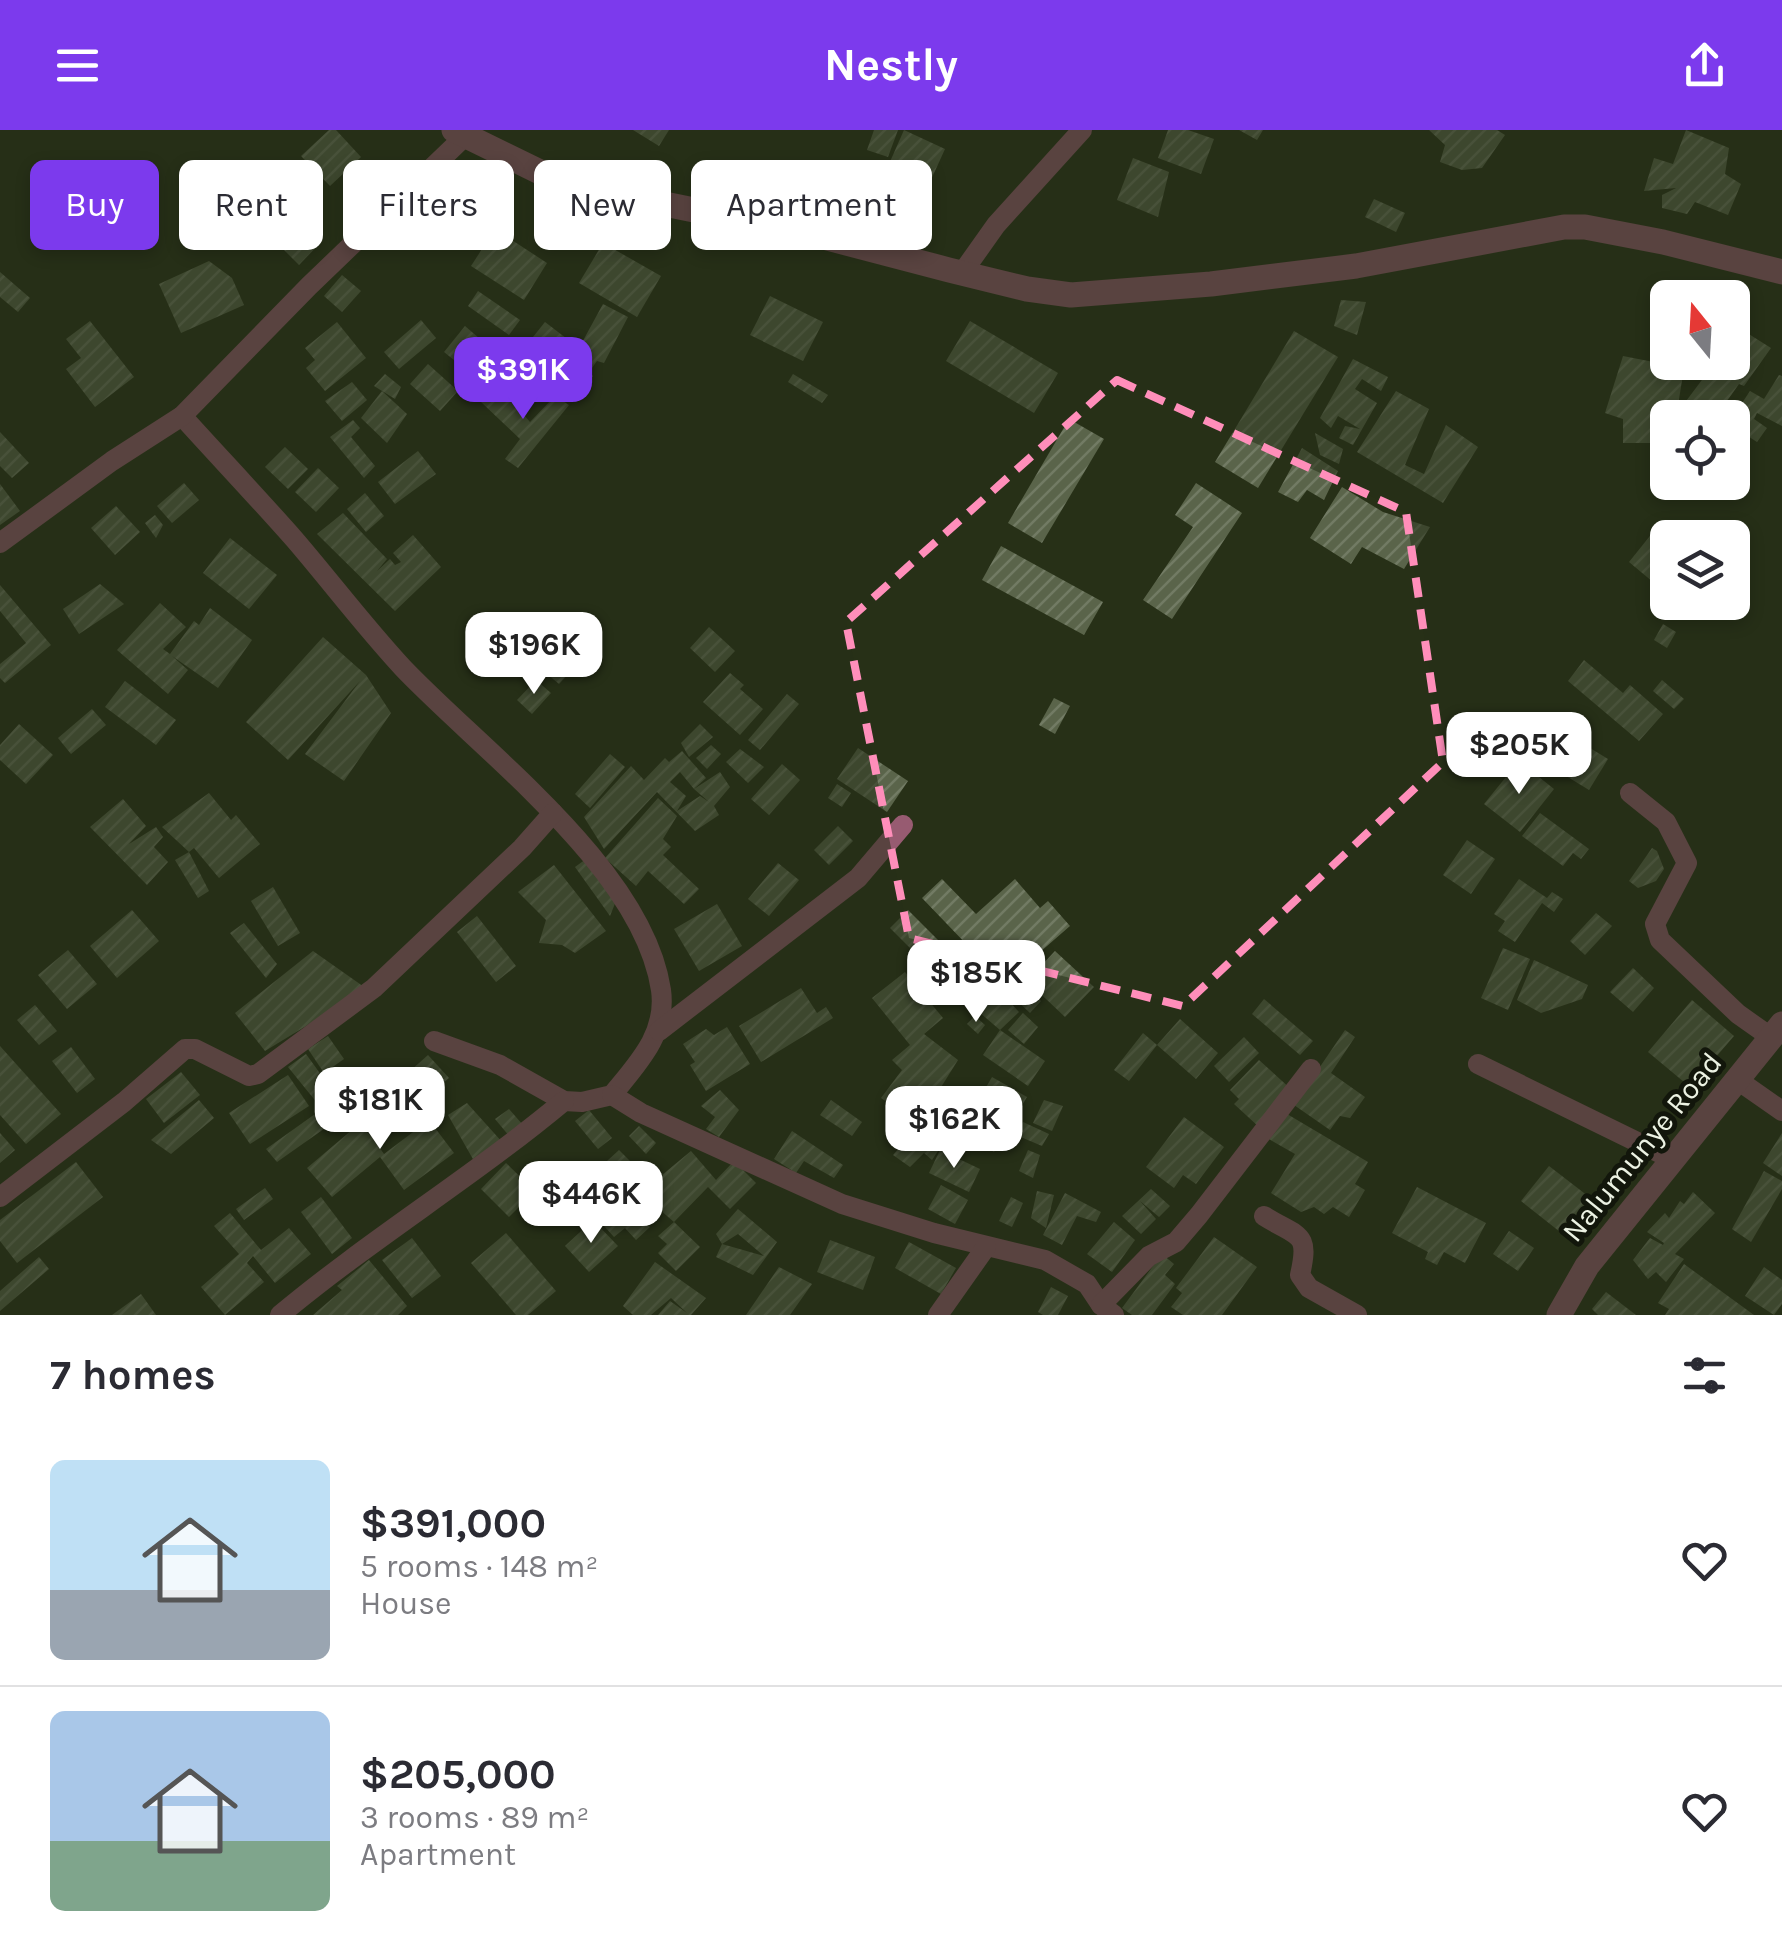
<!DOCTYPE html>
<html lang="en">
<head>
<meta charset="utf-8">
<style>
	:root { --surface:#fff; --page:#f2f2f3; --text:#2b2b33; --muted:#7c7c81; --line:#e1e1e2; --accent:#7c3aed }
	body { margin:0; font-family:Karla,sans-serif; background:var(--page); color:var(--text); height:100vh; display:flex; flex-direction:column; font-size:38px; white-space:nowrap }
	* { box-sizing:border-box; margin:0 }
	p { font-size:32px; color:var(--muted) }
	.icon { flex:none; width:55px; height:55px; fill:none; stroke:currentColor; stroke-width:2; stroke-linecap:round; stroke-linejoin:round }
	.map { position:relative; height:1185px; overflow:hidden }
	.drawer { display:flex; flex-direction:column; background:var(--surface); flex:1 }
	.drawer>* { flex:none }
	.top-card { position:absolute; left:30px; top:30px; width:1000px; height:90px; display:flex; gap:20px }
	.needle { width:65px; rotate:342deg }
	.controls { position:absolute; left:1650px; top:150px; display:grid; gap:20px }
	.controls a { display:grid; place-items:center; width:100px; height:100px; border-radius:15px; background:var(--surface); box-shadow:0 5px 15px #0003; font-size:50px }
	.price { position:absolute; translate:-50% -85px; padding:0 22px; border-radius:20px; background:#fff; color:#222; font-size:32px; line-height:65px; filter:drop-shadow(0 2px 5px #0008) }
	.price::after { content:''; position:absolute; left:50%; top:60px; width:30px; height:22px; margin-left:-15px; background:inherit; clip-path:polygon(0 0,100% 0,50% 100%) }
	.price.active { background:var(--accent); color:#fff }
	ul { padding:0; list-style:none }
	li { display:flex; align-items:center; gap:30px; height:250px; padding:0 50px }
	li+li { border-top:2px solid var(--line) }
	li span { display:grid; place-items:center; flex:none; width:280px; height:200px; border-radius:15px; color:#555 }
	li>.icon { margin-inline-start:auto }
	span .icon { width:120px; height:120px; fill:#fffc; stroke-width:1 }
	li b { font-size:42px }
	h2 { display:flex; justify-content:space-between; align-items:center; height:120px; padding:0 50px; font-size:42px }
	.pill { padding:0 35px; border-radius:15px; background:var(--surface); box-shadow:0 5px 15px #0003; font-size:35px; line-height:90px }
	.pill.active { background:var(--accent); color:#fff }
	header { display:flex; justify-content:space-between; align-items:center; height:130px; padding:0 50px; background:var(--accent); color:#fff; font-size:45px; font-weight:700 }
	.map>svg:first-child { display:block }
	.building { fill:url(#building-hatch); fill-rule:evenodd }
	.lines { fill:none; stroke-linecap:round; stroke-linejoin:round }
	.minor { stroke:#975b71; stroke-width:20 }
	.tertiary { stroke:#975b71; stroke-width:25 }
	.marked { fill:none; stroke:#ff8eba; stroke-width:8; stroke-dasharray:20 12; stroke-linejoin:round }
	.labels { text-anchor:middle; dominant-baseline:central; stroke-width:10; stroke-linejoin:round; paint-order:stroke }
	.street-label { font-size:30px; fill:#ecf2e3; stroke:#12160b }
</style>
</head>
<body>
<header><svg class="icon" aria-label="menu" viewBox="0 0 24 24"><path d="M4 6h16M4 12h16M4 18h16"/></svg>Nestly<svg class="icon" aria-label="share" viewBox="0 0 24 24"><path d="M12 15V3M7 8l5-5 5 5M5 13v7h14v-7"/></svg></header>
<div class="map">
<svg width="1782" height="1185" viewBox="0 0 1782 1185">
	<defs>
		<pattern id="building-hatch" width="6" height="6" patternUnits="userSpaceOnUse" patternTransform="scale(2.5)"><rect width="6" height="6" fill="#5a644a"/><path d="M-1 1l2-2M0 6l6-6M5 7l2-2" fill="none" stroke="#727b64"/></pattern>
	</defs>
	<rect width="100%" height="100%" fill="#273017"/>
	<!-- building -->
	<g class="building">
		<polygon points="329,0 336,0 361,27 330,56 301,26"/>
		<polygon points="633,0 669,0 659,16"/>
		<polygon points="874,0 898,0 888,27 867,20"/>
		<polygon points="904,0 945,19 930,52 889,34"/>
		<polygon points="1168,0 1188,0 1214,9 1201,44 1158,28"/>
		<polygon points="1239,0 1263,0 1257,10"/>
		<polygon points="1429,0 1497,0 1505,5 1482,38 1462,40 1440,32 1445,15"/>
		<polygon points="1686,0 1729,18 1725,44 1741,54 1728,85 1695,72 1687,84 1662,78 1662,65 1676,58 1644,61 1654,28 1673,34"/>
		<polygon points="1133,28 1169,42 1158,87 1117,70"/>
		<polygon points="1374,69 1405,83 1396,102 1365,87"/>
		<polygon points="303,89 323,110 299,135 278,114"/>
		<polygon points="495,99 547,133 524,170 471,136"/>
		<polygon points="603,113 661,146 637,187 579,153"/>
		<polygon points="209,131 232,148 244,175 181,203 159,154"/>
		<polygon points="0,142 30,168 18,182 0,167"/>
		<polygon points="342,145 361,161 342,182 324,166"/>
		<polygon points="478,161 520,190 509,205 468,176"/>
		<polygon points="770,166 823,192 803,231 750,205"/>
		<polygon points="1341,170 1366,172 1357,205 1334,196"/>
		<polygon points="603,174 628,187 604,233 597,231 589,242 593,246 583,257 572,248 582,236 576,231 583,220 579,218"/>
		<polygon points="421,190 436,208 399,239 384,222"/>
		<polygon points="90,191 134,247 95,277 66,239 81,228 66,209"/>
		<polygon points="970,191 1058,243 1034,283 946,231"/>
		<polygon points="337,192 366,228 325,261 306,238 315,230 305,218"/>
		<polygon points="545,192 579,218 567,233 533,207"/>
		<polygon points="465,196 495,222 475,247 444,222"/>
		<polygon points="1294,201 1338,227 1258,358 1215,332"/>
		<polygon points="1744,201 1771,218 1744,256 1739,254 1715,288 1678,288 1677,283 1711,238 1722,244 1728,232 1732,232 1732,224"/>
		<polygon points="1623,226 1684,238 1676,288 1668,288 1668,313 1623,313 1623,289 1605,283"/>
		<polygon points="1353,229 1388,247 1381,261 1362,249 1355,259 1377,273 1353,315 1339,308 1345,296 1360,299 1338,286 1331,298 1320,288"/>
		<polygon points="428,234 458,261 440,281 410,254"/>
		<polygon points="385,244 401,257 395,269 374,256"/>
		<polygon points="793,244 828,265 822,273 788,252"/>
		<polygon points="1779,245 1782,246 1782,296 1757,283 1754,289 1767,298 1757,312 1732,296 1732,288 1750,261 1764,269"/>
		<polygon points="352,252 367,270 342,291 325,271"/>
		<polygon points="498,255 530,292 555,266 569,275 518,338 505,329 520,309 481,272"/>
		<polygon points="382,261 407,284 387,313 361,288"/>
		<polygon points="1396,261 1429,279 1405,335 1424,344 1446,295 1478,317 1443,373 1357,322"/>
		<polygon points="1069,289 1104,309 1042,413 1008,393"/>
		<polygon points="353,290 360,298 351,307 375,336 364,348 330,307"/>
		<polygon points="0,302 29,333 12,348 0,336"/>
		<polygon points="1315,303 1343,319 1339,334 1320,325"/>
		<polygon points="285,317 308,339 288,359 265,337"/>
		<polygon points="1302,318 1338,341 1324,370 1307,360 1298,372 1278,362"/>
		<polygon points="418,321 436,344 395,374 378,352"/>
		<polygon points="318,338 339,358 316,382 295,362"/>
		<polygon points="184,353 199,370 172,393 157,376"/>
		<polygon points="1196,353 1242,383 1172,489 1143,470 1193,397 1175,385"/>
		<polygon points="0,354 20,381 0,395"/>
		<polygon points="1342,357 1383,382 1430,397 1404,439 1362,417 1351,434 1310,408"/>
		<polygon points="365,363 384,386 366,402 347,379"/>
		<polygon points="116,376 140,402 115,425 91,398"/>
		<polygon points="343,383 387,429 377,441 390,429 395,435 401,432 393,423 413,405 441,437 395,481 317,404"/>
		<polygon points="155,385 163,395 156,408 145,393"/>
		<polygon points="1662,391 1681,408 1668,408 1668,447 1659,457 1629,432"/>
		<polygon points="230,408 277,445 249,479 203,443"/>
		<polygon points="1001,416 1103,472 1084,505 982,450"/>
		<polygon points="100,454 124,474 79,504 63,479"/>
		<polygon points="0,455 51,515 5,553 0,548 0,534 26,513 0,481"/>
		<polygon points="160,473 186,497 163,519 170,524 194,491 199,495 210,478 252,510 218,558 172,526 188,540 168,564 117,520"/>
		<polygon points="1663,494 1676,502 1667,518 1654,510"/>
		<polygon points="709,497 735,521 715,542 690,518"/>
		<polygon points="323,507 366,545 391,583 344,651 305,624 360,551 288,630 246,592"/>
		<polygon points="559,529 572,540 559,554 546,543"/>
		<polygon points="1584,530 1623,563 1630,555 1663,584 1639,611 1568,551"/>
		<polygon points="730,543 744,555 740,559 763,579 740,605 703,572"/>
		<polygon points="536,550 551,563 532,584 517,570"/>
		<polygon points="1662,550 1684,569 1674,579 1653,561"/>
		<polygon points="125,551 176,590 156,615 105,577"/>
		<polygon points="787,564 799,574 760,620 748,610"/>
		<polygon points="1054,568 1070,576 1055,604 1039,595"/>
		<polygon points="92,579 106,595 71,624 58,608"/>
		<polygon points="19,594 53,625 26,654 0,630 0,615"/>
		<polygon points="700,594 713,607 689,627 681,613"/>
		<polygon points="1577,610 1608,629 1589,660 1558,641"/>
		<polygon points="711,615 721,624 707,639 696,628"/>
		<polygon points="858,618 908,651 887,682 837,649"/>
		<polygon points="740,619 764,637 748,653 726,632"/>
		<path d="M682 621 706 648 694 659 720 642 730 657 714 676 719 685 695 701 657 662 604 719 584 687 631 636 644 650 665 628 669 632ZM680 642 694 659 709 672 700 666 677 681 686 666 670 652Z"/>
		<polygon points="610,624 625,637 590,678 575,664"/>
		<polygon points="1519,631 1554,659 1520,702 1484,674"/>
		<polygon points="782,634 800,650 769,685 751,669"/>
		<polygon points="837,654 851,663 842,677 828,668"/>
		<polygon points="209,663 231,690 236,685 260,714 219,748 194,718 189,722 162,697"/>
		<polygon points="658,668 677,686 663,709 671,717 663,725 699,759 684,774 648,741 636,756 605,728"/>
		<polygon points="123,669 146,696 129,714 156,697 163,707 154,717 168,732 147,755 90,697"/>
		<polygon points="1540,683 1589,719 1581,729 1573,723 1563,736 1522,706"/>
		<polygon points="838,696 853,711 829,735 814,720"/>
		<polygon points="1467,710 1495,729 1471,764 1443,745"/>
		<polygon points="1652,718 1657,721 1664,739 1656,751 1638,758 1629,751"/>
		<polygon points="189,722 209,761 198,768 175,730"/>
		<polygon points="586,729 616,771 610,786 575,737"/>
		<polygon points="778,733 799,750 769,786 748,769"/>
		<polygon points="554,735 606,801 575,823 562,815 539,813 546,790 518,762"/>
		<polygon points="942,749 976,784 1015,749 1040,778 1048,771 1070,796 1024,836 1014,823 994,843 922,768"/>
		<polygon points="1519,749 1547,768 1552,762 1563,769 1554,782 1542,773 1515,812 1498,801 1505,791 1494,784"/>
		<polygon points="273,757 300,803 278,816 251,771"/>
		<polygon points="717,774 742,816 699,841 674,799"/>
		<polygon points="132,780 159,811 117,848 90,816"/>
		<polygon points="908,780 984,856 966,874 890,798"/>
		<polygon points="1596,783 1612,796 1585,825 1570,811"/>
		<polygon points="477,786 516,836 496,852 457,802"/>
		<polygon points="244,793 277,834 266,848 230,803"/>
		<polygon points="1503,818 1530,829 1508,880 1481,868"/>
		<polygon points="68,820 97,854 67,879 38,845"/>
		<polygon points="313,821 367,859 265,921 235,883"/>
		<polygon points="1055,821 1094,857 1065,887 1027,851"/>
		<polygon points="1534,830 1588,855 1582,869 1541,883 1517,870"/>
		<polygon points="1633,838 1654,858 1633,882 1610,862"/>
		<polygon points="905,842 943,888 924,904 958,930 918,994 881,968 902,940 892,930 910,915 872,868"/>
		<polygon points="1021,852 1041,871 1030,883 1010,864"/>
		<polygon points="801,858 817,883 826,877 833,888 761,932 739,896"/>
		<polygon points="1001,862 1019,882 1000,900 979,882"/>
		<polygon points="1264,869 1313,911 1300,925 1252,884"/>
		<polygon points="1692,870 1734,906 1690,957 1648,922"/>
		<polygon points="35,875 57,901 39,915 17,890"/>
		<polygon points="1023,883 1038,897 1024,914 1008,900"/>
		<polygon points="975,886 985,895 978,904 967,894"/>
		<polygon points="1180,889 1218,923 1196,949 1157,915 1129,951 1114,940 1143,903 1157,915"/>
		<polygon points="727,897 750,934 706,961 690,935 695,932 683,914 706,899 714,905"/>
		<polygon points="1000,900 1045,931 1028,956 983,925"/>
		<polygon points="1345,900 1355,907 1331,943 1365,967 1350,988 1340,986 1330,1000 1294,975"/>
		<polygon points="328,906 344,929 324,943 308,919"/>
		<polygon points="1244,907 1259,923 1229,952 1214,936"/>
		<polygon points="0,916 61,984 26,1014 0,985"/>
		<polygon points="71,917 95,949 77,963 52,931"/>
		<polygon points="306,924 348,982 277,1032 266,1019 322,979 288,937"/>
		<polygon points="428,925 449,948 429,966 408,943"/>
		<polygon points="1259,930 1293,961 1259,997 1234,974 1239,969 1230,960"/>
		<polygon points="181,942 200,965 164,993 146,969"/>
		<polygon points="288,945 309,976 250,1014 229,983"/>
		<polygon points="992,947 1027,967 994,1022 960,1002"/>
		<polygon points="720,960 739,980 719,1007 706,999 715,987 701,976"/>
		<polygon points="384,969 401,991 375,1011 384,1024 429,990 454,1023 404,1060 380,1027 332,1067 307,1038 359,994 371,1006 358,989"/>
		<polygon points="199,970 214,988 171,1024 151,1010"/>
		<polygon points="831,970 862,992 852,1006 820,985"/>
		<polygon points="1044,970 1063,976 1052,1001 1033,993"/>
		<polygon points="467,973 503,1013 474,1031 448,985"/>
		<polygon points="509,979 523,995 510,1007 495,989"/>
		<polygon points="589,980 612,1008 598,1019 575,991"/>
		<polygon points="1282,981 1368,1032 1355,1054 1365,1060 1349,1087 1333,1077 1324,1084 1314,1077 1301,1082 1271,1063 1295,1024 1267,1008"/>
		<polygon points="1184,987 1224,1017 1196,1054 1183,1045 1174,1058 1146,1037"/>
		<polygon points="1023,992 1049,1004 1042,1016 1016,1005"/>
		<polygon points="639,996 656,1013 646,1024 629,1006"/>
		<polygon points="914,1000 940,1018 932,1030 924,1023 910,1037 893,1025"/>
		<polygon points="792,1001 843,1035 834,1048 804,1031 796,1043 774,1029"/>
		<polygon points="0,1003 15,1020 0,1033"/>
		<polygon points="1782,1003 1782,1046 1763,1033"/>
		<polygon points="619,1020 632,1033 597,1065 584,1052"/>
		<polygon points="940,1020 980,1039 969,1062 929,1043"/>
		<polygon points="1028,1020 1040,1025 1033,1048 1019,1041"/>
		<polygon points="691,1021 716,1050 734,1031 756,1053 730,1079 708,1057 674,1092 652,1073 660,1065 647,1049 658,1040 662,1045"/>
		<polygon points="76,1032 103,1067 17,1133 0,1111 0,1090"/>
		<polygon points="506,1033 535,1061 509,1087 481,1059"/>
		<polygon points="1549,1036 1597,1073 1569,1109 1521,1071"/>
		<polygon points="1764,1041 1782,1051 1782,1059 1751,1112 1732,1099"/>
		<polygon points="553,1043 567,1058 551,1072 538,1056"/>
		<polygon points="941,1055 968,1070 955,1094 928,1079"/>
		<polygon points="1417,1057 1486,1093 1465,1133 1444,1122 1437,1135 1425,1129 1428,1122 1392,1103"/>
		<polygon points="265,1058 273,1069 244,1090 236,1079"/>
		<polygon points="1151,1059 1170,1076 1159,1087 1140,1071 1156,1089 1141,1104 1122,1086"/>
		<polygon points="1037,1061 1054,1065 1046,1098 1031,1088"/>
		<polygon points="1693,1062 1715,1083 1675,1124 1684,1129 1666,1152 1656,1142 1648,1149 1633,1130 1650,1108 1663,1115 1664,1113 1647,1102 1665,1083 1669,1088 1680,1071 1684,1074"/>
		<polygon points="620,1063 650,1097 636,1110 625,1098 614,1107 594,1085"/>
		<polygon points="1065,1063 1101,1082 1096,1092 1077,1086 1062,1115 1043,1105"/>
		<polygon points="321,1067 352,1108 332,1124 301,1082"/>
		<polygon points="1011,1067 1023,1073 1012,1097 999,1091"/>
		<polygon points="738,1079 777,1112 753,1145 716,1127 722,1114 764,1126 738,1104 722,1114 716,1104"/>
		<polygon points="230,1083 261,1120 289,1098 311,1124 275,1153 253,1126 247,1133 264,1152 225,1185 201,1157 239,1124 214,1096"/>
		<polygon points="593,1090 618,1116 589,1142 565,1116"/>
		<polygon points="674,1092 700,1117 676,1141 658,1123 667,1114 658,1106"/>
		<polygon points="1114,1092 1135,1110 1112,1142 1087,1124"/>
		<polygon points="1509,1101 1534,1118 1518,1141 1493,1124"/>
		<polygon points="506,1103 556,1161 528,1185 516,1185 471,1133"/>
		<polygon points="1214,1107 1257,1137 1222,1185 1183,1185 1171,1177 1182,1163 1176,1158"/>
		<polygon points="412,1108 441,1146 412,1168 382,1130"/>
		<polygon points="830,1110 875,1127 863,1160 817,1142"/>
		<polygon points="909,1112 956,1138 941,1164 895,1138"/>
		<polygon points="1162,1124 1174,1134 1165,1145 1175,1154 1152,1185 1132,1185 1122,1178"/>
		<polygon points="39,1127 49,1139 0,1181 0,1161"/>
		<polygon points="369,1130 407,1176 398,1185 313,1185 342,1160 337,1156"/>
		<polygon points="655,1132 706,1168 691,1185 658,1185 670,1171 687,1183 671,1168 651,1185 633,1185 623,1176"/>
		<polygon points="1684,1134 1754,1185 1665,1185 1669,1179 1658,1173"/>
		<polygon points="779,1137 812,1154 790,1185 746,1185"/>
		<polygon points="1764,1137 1782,1150 1782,1174 1774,1185 1745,1166"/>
		<polygon points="1051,1157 1068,1166 1058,1185 1043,1185 1038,1182"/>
		<polygon points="1606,1162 1636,1185 1598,1185 1592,1179"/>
		<polygon points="141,1164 156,1185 112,1185"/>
	</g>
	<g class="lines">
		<!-- minor -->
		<g class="minor">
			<polyline points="962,143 996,95 1082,0"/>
			<path d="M182 286C220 328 258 368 295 410 331 452 365 497 403 538 484 623 643 739 661 860 667 904 638 933 612 965L582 972 564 971 500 935 434 911"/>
			<polyline points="0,413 112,331 182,286 309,156 464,7"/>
			<polyline points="1630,663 1666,692 1687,733 1655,794 1660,810 1738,884 1772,908"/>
			<polyline points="659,901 858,748 903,695"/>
			<polyline points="1478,934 1672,1029"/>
			<polyline points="1739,951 1782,981"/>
			<polyline points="612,965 641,983 842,1074 934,1103 1045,1130 1087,1154 1101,1175 1114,1185"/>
			<polyline points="0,1067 124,972 185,919 195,919 249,946 258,944 374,858 522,718 553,683"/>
			<path d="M1264 1086C1299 1108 1310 1101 1300 1145L1309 1158 1357 1185"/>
			<polyline points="1101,1175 1149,1126 1176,1112 1199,1085 1311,939"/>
			<path d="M280 1185C371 1109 473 1047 564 971"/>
			<polyline points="938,1185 986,1117"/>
		</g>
		<!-- tertiary -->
		<g class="tertiary">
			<polyline points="454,0 542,43 586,58 812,104 949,140 1027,159 1071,165 1211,154 1356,136 1564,97 1585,97 1663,112 1782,142"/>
			<polyline points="1559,1185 1587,1136 1782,894"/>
		</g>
	</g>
	<!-- marked area -->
	<path d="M0 0H1782V1185H0ZM1117 250 1406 382 1443 632 1183 876 909 808 846 492Z" fill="#273017" fill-opacity=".55" fill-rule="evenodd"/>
	<path class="marked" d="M1117 250 1406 382 1443 632 1183 876 909 808 846 492Z"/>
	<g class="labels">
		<!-- street labels -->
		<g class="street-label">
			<text transform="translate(1642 1017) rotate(-51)">Nalumunye Road</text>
		</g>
	</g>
</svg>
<div class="controls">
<a><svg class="needle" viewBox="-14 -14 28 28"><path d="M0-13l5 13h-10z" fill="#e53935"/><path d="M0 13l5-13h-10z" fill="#7c7c81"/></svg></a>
<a><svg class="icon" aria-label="locate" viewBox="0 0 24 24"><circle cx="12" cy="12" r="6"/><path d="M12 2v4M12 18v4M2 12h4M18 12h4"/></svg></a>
<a><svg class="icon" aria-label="layers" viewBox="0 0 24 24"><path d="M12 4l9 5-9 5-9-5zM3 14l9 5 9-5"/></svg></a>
</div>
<b class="price active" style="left:523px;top:292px">$391K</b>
<b class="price" style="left:534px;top:567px">$196K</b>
<b class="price" style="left:1519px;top:667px">$205K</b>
<b class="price" style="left:976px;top:895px">$185K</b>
<b class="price" style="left:380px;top:1022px">$181K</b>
<b class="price" style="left:954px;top:1041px">$162K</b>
<b class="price" style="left:591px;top:1116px">$446K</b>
<div class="top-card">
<a class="pill active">Buy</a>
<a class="pill">Rent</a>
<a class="pill">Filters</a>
<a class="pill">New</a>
<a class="pill">Apartment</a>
</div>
</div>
<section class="drawer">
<h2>7 homes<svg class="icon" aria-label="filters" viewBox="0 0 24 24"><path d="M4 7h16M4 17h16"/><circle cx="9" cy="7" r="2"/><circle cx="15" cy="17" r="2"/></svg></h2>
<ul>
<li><span style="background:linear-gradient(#bfe0f5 65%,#9aa5b1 0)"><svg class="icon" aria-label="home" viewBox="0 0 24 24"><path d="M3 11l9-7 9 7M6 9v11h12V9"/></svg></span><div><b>$391,000</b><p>5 rooms · 148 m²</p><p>House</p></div><svg class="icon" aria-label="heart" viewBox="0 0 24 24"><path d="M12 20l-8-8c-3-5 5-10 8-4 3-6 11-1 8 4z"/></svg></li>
<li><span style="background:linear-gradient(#a9c7e8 65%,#7fa58c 0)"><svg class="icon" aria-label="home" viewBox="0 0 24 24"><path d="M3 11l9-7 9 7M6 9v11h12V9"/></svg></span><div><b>$205,000</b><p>3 rooms · 89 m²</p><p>Apartment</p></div><svg class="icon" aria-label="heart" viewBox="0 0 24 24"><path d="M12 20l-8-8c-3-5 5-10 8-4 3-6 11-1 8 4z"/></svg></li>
</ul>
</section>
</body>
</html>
